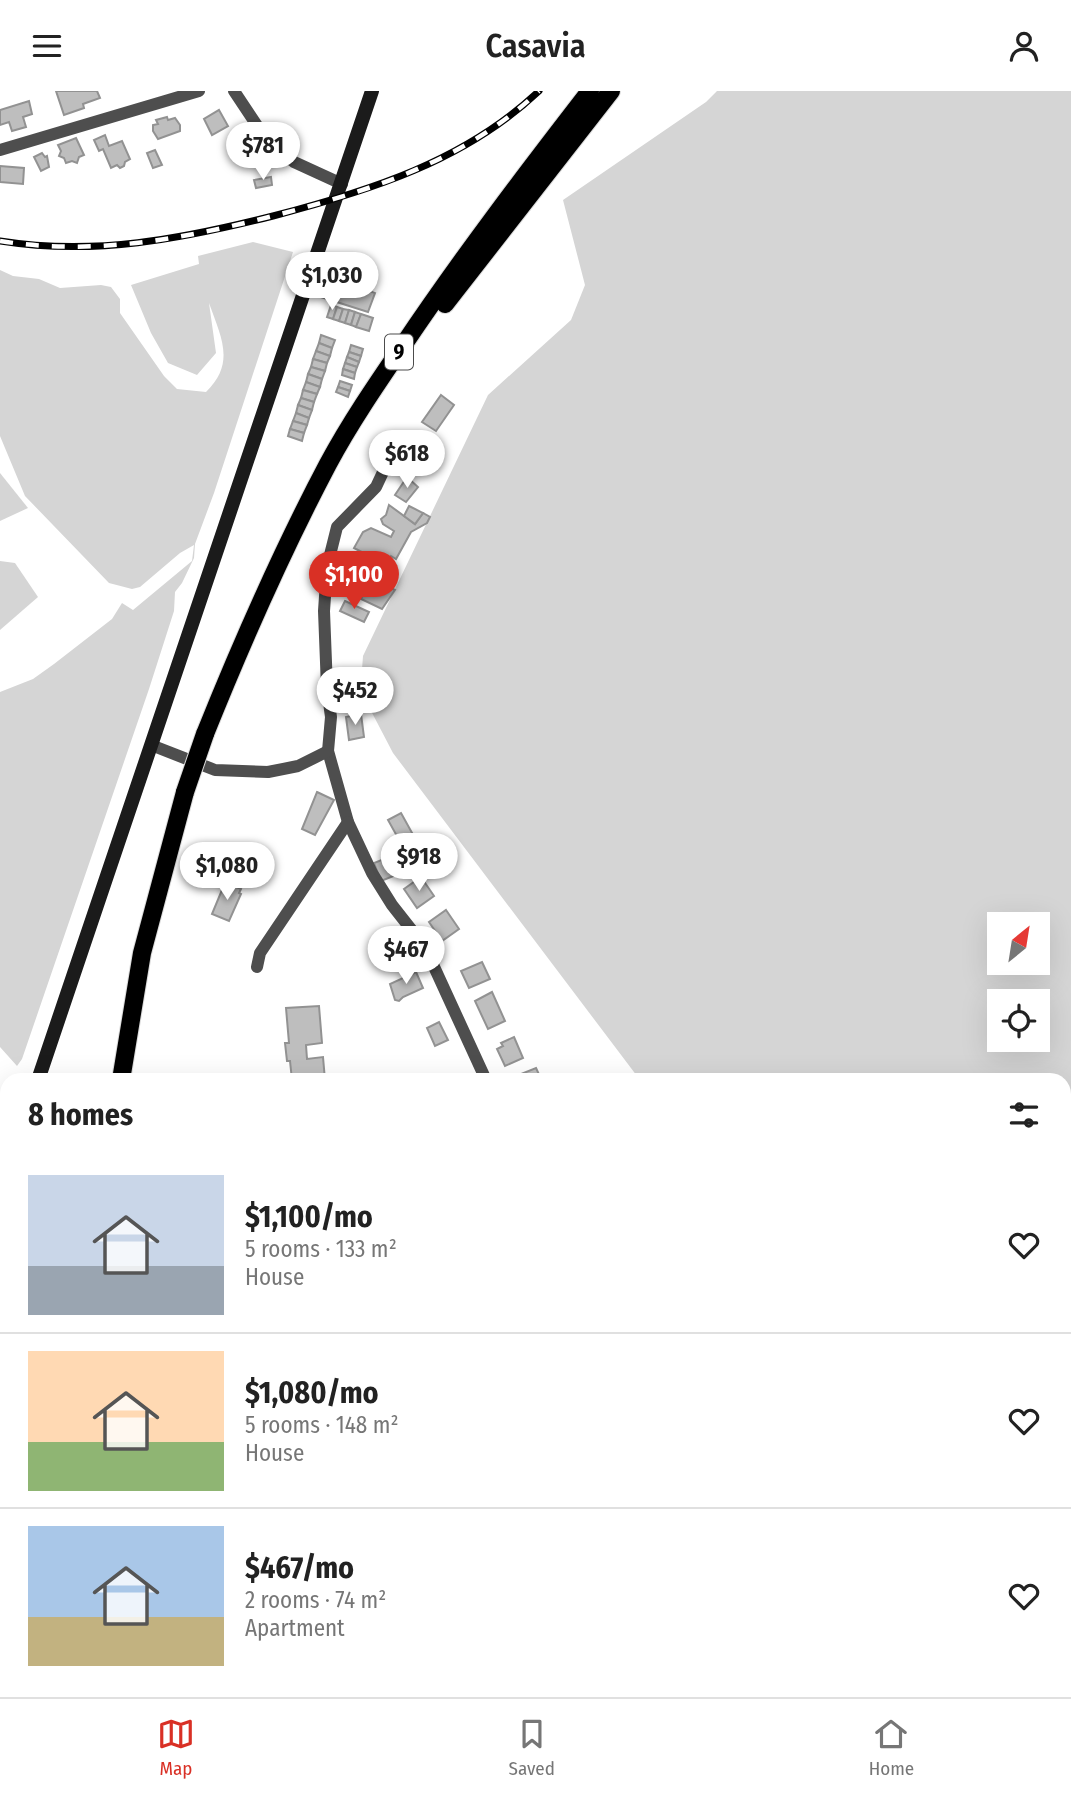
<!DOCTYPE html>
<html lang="en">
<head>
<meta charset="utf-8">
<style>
	:root { --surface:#fff; --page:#f2f2f2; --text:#222; --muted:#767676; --line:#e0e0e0; --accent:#d93025 }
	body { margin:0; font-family:"Fira Sans Condensed",sans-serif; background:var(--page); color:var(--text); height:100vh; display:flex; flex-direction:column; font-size:26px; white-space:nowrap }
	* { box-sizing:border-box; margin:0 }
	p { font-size:23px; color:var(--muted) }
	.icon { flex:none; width:38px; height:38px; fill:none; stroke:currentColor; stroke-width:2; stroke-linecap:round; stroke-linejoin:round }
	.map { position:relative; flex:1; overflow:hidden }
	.details { position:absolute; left:0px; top:982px; width:1071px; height:625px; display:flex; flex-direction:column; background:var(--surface); border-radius:21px 21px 0 0; box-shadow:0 7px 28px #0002 }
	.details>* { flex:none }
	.needle { width:46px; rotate:30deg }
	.tools { position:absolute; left:987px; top:821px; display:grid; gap:14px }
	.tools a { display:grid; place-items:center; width:63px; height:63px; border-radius:0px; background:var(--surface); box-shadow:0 7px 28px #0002; font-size:35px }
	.price { position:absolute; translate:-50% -60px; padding:0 16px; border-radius:24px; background:#fff; color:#222; font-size:23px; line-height:46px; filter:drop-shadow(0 2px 4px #0008) }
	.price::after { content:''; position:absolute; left:50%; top:42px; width:21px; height:16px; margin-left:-10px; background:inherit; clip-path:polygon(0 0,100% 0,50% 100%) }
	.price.on { background:var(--accent); color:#fff }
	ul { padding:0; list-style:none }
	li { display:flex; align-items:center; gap:21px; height:175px; padding:0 28px }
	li+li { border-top:2px solid var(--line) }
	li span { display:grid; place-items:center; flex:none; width:196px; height:140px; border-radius:0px; color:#555 }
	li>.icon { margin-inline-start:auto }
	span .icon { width:84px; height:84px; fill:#fffc; stroke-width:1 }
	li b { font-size:30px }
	h2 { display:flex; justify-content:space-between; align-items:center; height:84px; padding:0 28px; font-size:30px }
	header { display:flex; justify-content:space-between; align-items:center; height:91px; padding:0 28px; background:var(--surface); font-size:32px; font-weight:600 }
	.menu { display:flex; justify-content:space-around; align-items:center; height:98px; border-top:2px solid var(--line); background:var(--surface); font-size:19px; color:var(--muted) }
	.menu a { display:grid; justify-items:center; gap:4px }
	.menu .on { color:var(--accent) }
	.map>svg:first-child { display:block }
	.green { fill:#d5d5d5; fill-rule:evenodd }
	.building { fill:#bebebe; stroke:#929292; stroke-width:2 }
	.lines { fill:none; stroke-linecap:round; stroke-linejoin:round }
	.primary-casing { stroke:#dbdbdb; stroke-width:20 }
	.street { stroke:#4e4e4e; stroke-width:12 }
	.secondary { stroke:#1b1b1b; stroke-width:14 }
	.primary { stroke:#000; stroke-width:18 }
	.rail-casing { stroke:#000; stroke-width:7 }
	.rail { stroke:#fff; stroke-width:4.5; stroke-dasharray:13; stroke-linecap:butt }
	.primary-bridge-casing { stroke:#dbdbdb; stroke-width:20; stroke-linecap:butt }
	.primary-bridge { stroke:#000; stroke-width:18 }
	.labels { text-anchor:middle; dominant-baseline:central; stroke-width:5; stroke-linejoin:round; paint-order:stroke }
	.shield { fill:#fff; stroke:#4c4c4c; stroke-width:2 }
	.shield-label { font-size:21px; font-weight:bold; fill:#000 }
</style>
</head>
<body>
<header><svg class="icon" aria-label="menu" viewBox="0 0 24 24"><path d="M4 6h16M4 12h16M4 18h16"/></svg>Casavia<svg class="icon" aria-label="person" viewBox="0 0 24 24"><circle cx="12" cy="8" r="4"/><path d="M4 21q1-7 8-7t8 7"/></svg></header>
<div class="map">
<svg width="1071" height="1606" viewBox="0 0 1071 1606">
	<rect width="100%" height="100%" fill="#fff"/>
	<!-- green -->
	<g class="green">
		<path d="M717 0H1071V1606H1040L1037 1600H1064V989H640L393 662 369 616 361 592 363 565 488 304 571 229 585 194 563 109 706 11ZM999 833H1038V872H999ZM999 910H1038V948H999Z"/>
		<path d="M253 151 293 161 214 402 195 453 194 467 182 492 175 501 174 520 149 598 22 968 17 975 0 956V601L33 588 54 573 112 528 122 512 133 519 192 470 194 454 180 462 140 496 132 498 109 492 25 405 0 345V179L13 185 39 188 60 197 101 194 111 196 120 208V222L164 285 177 298 206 301C236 272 221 246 209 212L216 262 197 284 168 272 151 242 131 194 199 173 198 165Z"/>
		<polygon points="0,382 28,417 0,430"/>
		<polygon points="0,470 15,472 38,506 0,539"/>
		<polygon points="311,1600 528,1600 532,1606 314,1606"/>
	</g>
	<!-- building -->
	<g class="building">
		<polygon points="56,0 97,0 100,7 83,13 84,17 64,24"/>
		<polygon points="29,10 32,23 23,26 26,36 12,40 9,31 0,34 0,19"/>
		<polygon points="219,19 228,35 212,44 204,28"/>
		<polygon points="167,26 168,29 175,27 180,34 180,40 158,48 153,40 153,34 158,33 156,29"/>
		<polygon points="105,44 109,55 122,50 130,68 125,71 124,75 120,77 117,74 111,77 103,58 99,60 94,49"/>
		<polygon points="76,47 84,64 79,66 77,72 72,70 66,72 64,67 59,65 61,60 58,54"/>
		<polygon points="155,59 162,74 153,77 147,62"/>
		<polygon points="42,62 45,66 47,65 49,76 41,80 34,66"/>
		<polygon points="0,75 24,77 23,93 0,91"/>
		<polygon points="271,86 272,94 256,97 254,89"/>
		<polygon points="336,167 353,173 357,181 353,194 375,202 368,221 321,206"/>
		<polygon points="331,214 337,216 333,228 327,226"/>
		<polygon points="337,216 343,218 339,230 333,228"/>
		<polygon points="343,218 349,219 345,232 339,230"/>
		<polygon points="349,219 355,221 351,234 345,232"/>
		<polygon points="355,221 361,223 356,236 351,234"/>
		<polygon points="361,223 373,227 369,240 356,236"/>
		<polygon points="321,244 335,249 332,257 319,252"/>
		<polygon points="319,252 332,257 330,265 316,260"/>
		<polygon points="351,254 363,258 361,265 349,261"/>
		<polygon points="316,260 330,265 327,272 313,268"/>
		<polygon points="349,261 361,265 359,271 347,266"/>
		<polygon points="347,266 359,271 357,276 345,272"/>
		<polygon points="313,268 327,272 325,280 311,276"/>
		<polygon points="345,272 357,276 355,282 343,278"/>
		<polygon points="311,276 325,280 322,288 308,283"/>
		<polygon points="343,278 355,282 354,288 342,284"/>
		<polygon points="308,283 322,288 320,296 306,291"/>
		<polygon points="340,290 352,294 350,300 338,296"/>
		<polygon points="306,291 320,296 317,303 303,299"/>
		<polygon points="338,296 350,300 348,306 336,301"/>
		<polygon points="303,299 317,303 314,311 301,307"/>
		<polygon points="441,304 454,314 436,340 422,331"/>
		<polygon points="301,307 314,311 312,319 298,314"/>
		<polygon points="298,314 312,319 309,327 296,322"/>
		<polygon points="296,322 309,327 307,334 293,330"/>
		<polygon points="293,330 307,334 304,342 290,338"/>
		<polygon points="290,338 304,342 302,350 288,345"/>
		<polygon points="407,386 418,396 406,411 395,404"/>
		<polygon points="389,414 415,433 423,422 430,426 427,432 411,441 396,468 391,465 388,470 381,466 380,468 374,465 373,467 354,457 363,441 371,437 391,446 394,440 383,433 381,428 386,424"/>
		<polygon points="409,415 423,422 415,433 404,425"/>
		<polygon points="358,464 383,477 378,487 353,473"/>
		<polygon points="369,486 395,499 382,518 361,508"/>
		<polygon points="345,510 369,521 364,531 340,520"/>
		<polygon points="361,623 364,646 349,649 346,626"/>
		<polygon points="317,701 334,709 315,744 302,738"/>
		<polygon points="401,722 416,749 403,756 388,729"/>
		<polygon points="404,760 406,765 414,762 419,775 381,790 374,772"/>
		<polygon points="421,786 434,805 417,817 404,798"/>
		<polygon points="224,794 231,797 232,794 241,798 239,802 241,803 229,830 212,823"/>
		<polygon points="446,819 459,838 442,850 429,831"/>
		<polygon points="482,871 490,888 469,897 461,880"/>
		<polygon points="416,881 423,897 403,906 399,910 395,909 390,893"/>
		<polygon points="492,901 505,930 488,938 475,910"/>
		<polygon points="319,915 322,952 306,954 307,968 323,966 325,989 292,989 290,970 287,970 285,952 289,952 286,917"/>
		<polygon points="439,931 448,949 435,955 427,937"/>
		<polygon points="514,946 523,967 505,975 497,958 503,955 501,952"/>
		<polygon points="536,977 541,988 547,985 549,989 518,989 516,985"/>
	</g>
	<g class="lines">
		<defs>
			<g id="primary">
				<polyline points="445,213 611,0"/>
				<path d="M205 643C242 551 282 460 328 373 350 332 376 294 402 256 461 168 525 84 590 0"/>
				<polyline points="121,989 142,862 185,701"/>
				<polyline points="0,1586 7,1567"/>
			</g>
		</defs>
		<!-- primary casing -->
		<use href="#primary" class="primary-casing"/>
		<!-- street -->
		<g class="street">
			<polyline points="234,0 268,51 294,71 342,93"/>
			<polyline points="0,59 199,0"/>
			<polyline points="391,364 376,396 337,436 327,476 324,520 327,597 331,626 328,660 348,731 372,782 392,814 425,856 486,989"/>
			<polyline points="151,654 215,679 268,681 298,675 328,660"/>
			<polyline points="257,876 260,862 348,731"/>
		</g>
		<!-- secondary -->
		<g class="secondary">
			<polyline points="38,989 372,0"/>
			<polyline points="0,1103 7,1082"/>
		</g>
		<!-- primary -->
		<use href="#primary" class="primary"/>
		<defs>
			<path id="rail" d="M0 150C94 165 182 148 273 125 369 100 465 70 539 0"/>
		</defs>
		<!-- rail casing -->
		<use href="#rail" class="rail-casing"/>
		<!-- rail -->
		<use href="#rail" class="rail"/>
		<defs>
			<polyline id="primary-bridge" points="185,701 205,643"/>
		</defs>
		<!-- primary-bridge casing -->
		<use href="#primary-bridge" class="primary-bridge-casing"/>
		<!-- primary-bridge -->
		<use href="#primary-bridge" class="primary-bridge"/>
	</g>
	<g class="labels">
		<!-- shield labels -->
		<rect class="shield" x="385" y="243.5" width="28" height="35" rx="5"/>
		<g class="shield-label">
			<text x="399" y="261">9</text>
		</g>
	</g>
</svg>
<div class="tools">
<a><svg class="needle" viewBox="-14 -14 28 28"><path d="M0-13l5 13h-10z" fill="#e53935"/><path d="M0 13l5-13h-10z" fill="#767676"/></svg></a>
<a><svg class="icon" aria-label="locate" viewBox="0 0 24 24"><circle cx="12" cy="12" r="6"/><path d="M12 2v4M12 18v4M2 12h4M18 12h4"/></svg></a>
</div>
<b class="price" style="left:263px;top:91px">$781</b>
<b class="price" style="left:332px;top:221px">$1,030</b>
<b class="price" style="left:407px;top:399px">$618</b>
<b class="price on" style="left:354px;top:520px">$1,100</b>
<b class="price" style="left:355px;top:636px">$452</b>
<b class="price" style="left:419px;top:802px">$918</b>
<b class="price" style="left:227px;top:811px">$1,080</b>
<b class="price" style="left:406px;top:895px">$467</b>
<section class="details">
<h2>8 homes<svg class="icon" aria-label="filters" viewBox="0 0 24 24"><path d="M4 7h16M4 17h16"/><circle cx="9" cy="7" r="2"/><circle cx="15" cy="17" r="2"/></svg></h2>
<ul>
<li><span style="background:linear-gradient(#c9d6e8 65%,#9aa5b1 0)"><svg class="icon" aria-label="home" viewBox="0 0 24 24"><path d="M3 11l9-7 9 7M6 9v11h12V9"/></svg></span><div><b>$1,100/mo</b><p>5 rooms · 133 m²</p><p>House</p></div><svg class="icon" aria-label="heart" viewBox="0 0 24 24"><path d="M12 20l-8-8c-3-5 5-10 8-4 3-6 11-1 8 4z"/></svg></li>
<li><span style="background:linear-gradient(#ffd9b3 65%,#8fb573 0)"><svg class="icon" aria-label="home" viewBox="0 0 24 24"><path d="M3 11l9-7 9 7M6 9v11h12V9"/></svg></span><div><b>$1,080/mo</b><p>5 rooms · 148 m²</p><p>House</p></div><svg class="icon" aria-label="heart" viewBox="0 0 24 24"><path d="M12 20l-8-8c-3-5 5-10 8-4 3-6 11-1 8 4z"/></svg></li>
<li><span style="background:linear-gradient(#a9c7e8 65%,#c2b280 0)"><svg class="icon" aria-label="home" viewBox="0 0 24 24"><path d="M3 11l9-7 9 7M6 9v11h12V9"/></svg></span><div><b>$467/mo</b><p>2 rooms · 74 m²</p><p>Apartment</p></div><svg class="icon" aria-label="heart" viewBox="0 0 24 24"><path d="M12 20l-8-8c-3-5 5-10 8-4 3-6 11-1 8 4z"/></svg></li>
</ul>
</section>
</div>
<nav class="menu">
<a class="on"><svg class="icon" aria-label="map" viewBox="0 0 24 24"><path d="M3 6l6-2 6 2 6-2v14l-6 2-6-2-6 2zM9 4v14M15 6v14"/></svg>Map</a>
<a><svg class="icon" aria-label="saved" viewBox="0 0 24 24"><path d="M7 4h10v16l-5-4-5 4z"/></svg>Saved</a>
<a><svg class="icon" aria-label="home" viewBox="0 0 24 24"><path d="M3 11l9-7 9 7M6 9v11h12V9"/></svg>Home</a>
</nav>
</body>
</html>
